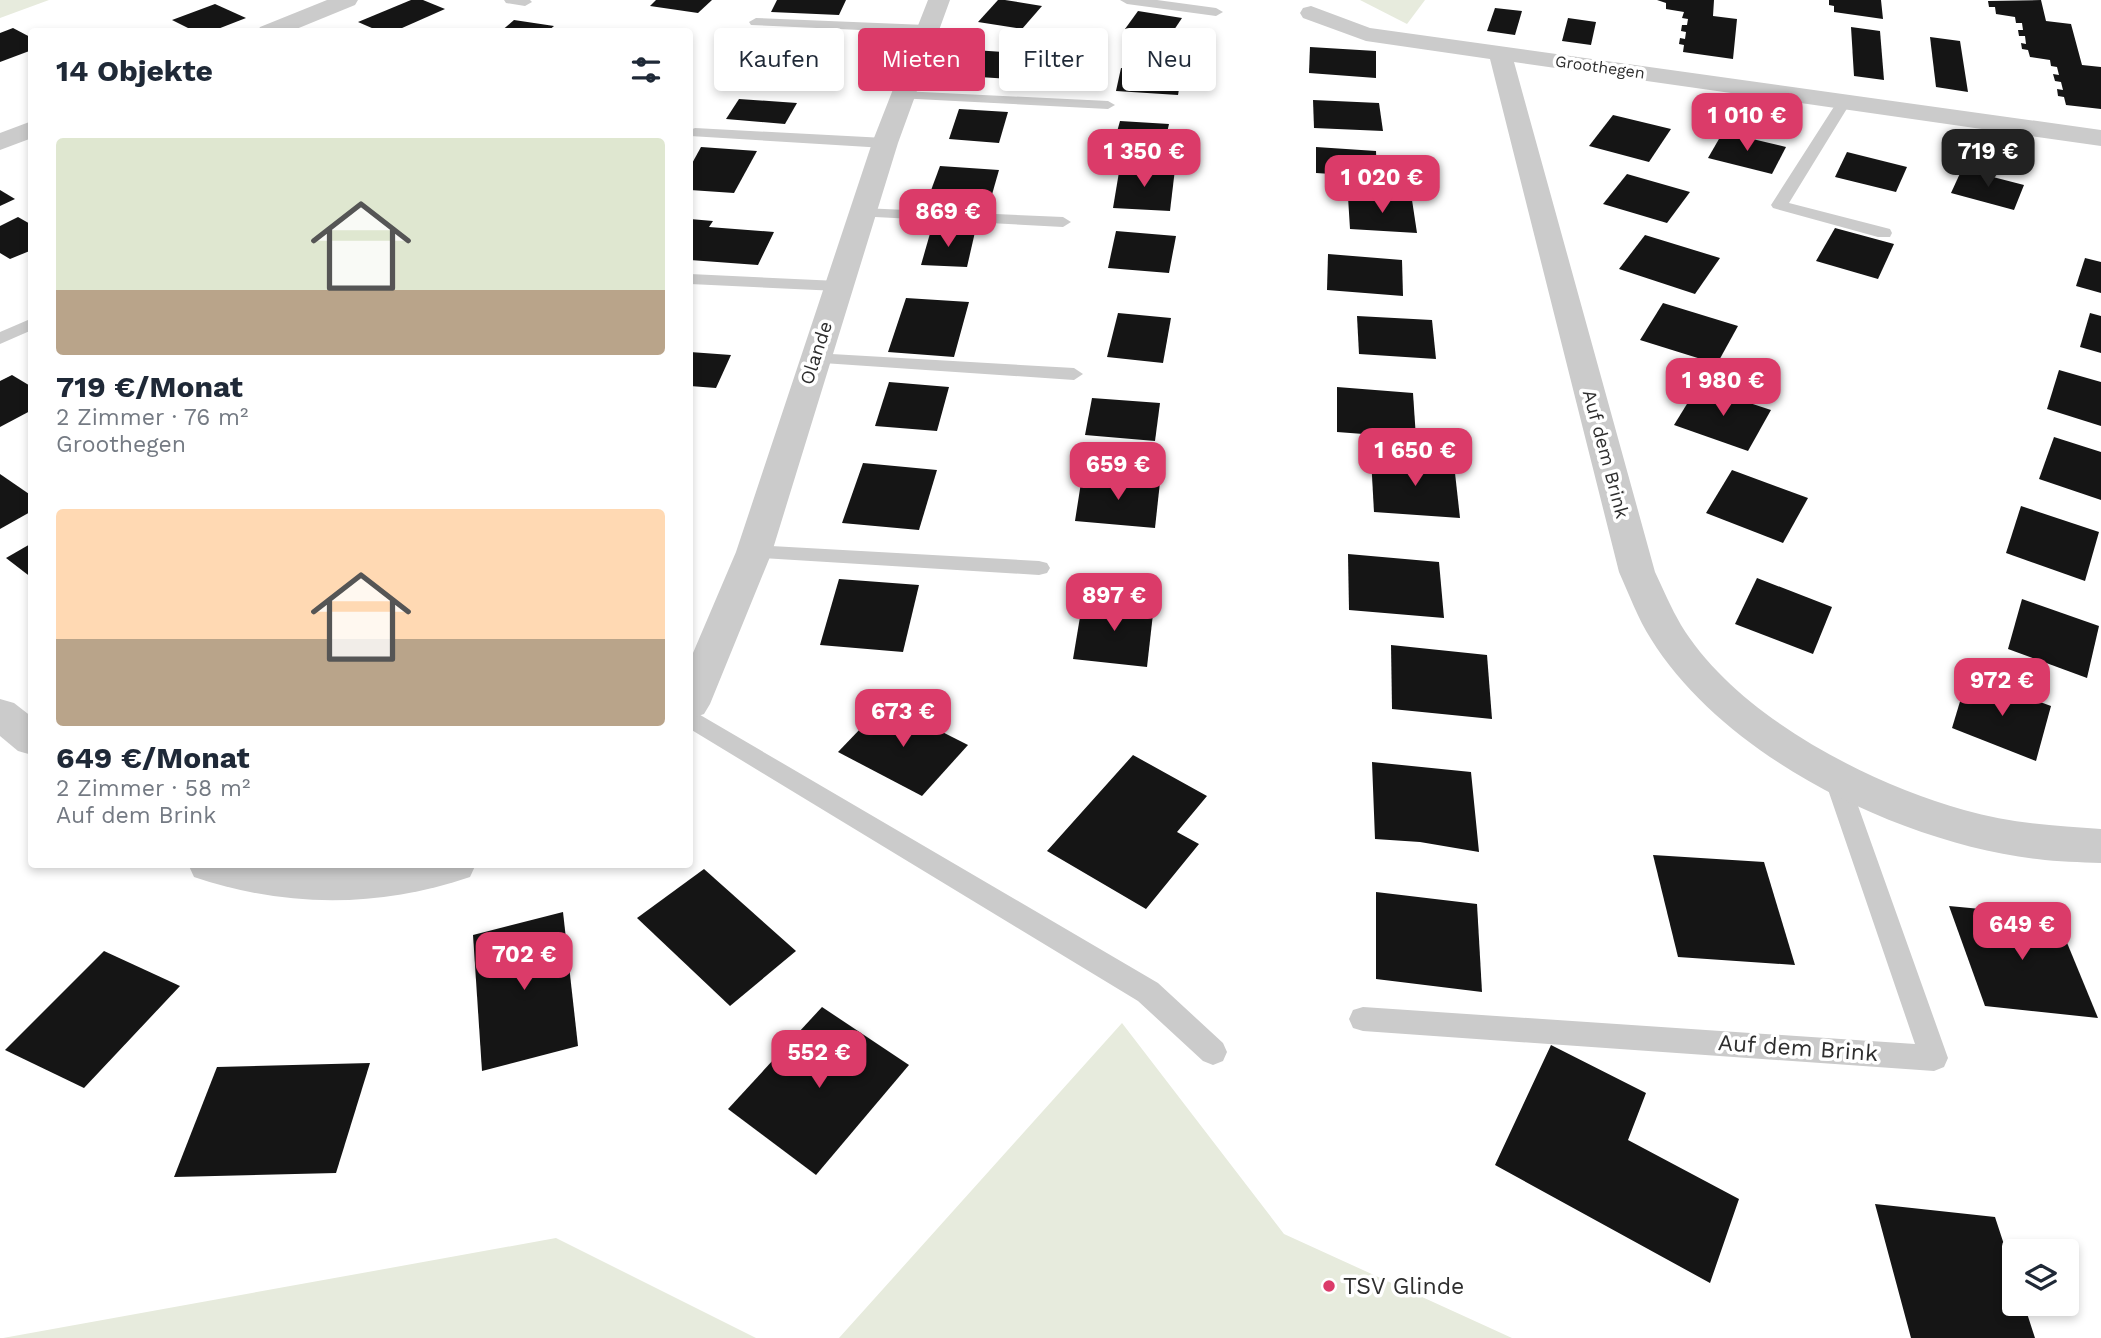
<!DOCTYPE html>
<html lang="de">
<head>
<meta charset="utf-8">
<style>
	:root { --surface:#fff; --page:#f6f6f7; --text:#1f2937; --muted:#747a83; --accent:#db3b69 }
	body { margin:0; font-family:"Work Sans",sans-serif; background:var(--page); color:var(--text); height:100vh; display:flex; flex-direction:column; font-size:26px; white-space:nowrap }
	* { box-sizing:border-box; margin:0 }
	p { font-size:23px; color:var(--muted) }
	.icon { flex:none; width:38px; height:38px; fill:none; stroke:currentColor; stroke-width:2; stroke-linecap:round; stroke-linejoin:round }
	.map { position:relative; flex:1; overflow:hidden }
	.drawer { position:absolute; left:28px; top:28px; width:665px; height:840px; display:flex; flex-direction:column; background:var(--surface); border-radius:7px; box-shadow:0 4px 10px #0003 }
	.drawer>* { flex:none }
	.banner { position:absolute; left:714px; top:28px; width:665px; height:63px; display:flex; gap:14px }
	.buttons { position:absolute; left:2002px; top:1239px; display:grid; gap:14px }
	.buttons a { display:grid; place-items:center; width:77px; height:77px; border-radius:7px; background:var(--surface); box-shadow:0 4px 10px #0003; font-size:35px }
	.price { position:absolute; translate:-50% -60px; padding:0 16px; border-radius:14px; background:var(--accent); color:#fff; font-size:23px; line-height:46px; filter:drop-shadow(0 2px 4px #0008) }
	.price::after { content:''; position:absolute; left:50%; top:42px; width:21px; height:16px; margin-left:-10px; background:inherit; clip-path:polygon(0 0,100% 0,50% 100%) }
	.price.current { background:#222; color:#fff }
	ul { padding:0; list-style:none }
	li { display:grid; align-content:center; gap:14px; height:371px; padding:0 28px }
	li span { display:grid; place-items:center; height:217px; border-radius:7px; color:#555 }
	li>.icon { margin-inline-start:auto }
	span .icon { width:126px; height:126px; fill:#fffc; stroke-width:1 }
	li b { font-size:30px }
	h2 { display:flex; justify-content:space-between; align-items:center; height:84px; padding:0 28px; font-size:30px }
	.tag { padding:0 24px; border-radius:7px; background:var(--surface); box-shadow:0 4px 10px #0003; font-size:24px; line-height:63px }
	.tag.current { background:var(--accent); color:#fff }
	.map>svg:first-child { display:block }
	.green { fill:#e7ebdd }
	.building { fill:#151515 }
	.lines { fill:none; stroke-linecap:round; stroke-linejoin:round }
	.lane { fill:#cbcbcb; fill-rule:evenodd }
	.street { fill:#cbcbcb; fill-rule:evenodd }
	.poi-dot { fill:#db3b69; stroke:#fff; stroke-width:2.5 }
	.labels { text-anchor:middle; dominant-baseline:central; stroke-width:7; stroke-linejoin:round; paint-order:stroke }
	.far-street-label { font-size:16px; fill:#2e2e2e; stroke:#fff }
	.street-label { font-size:19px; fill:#2e2e2e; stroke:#fff }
	.near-street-label { font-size:23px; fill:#2e2e2e; stroke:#fff }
	.near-poi-label { font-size:23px; fill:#2e2e2e; stroke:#fff; text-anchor:start }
</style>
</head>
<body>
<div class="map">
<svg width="2101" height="1338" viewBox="0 0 2101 1338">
	<rect width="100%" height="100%" fill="#fff"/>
	<!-- green -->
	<g class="green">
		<polygon points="0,0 49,0 0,18"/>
		<polygon points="1360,0 1425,0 1407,24"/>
		<polygon points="1122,1023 1284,1234 1512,1338 839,1338"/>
		<polygon points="556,1238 756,1338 3,1338"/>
	</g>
	<!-- building -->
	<g class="building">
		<polygon points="411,0 423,0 445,9 393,32 381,32 358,22"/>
		<polygon points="656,0 712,0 698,13 650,6"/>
		<polygon points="777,0 846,0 839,15 771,12"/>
		<polygon points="998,0 1005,0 1042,6 1022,29 978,22"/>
		<polygon points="1657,0 1714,0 1713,16 1737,19 1733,59 1683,52 1684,45 1679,44 1680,38 1685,39 1686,32 1681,31 1682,25 1687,25 1688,19 1682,18 1684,12 1666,9 1666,3"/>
		<polygon points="1829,0 1881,0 1883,19 1834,12 1834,6 1829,5"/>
		<polygon points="2041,0 2046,21 2071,24 2082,65 2101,67 2101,109 2066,105 2064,97 2058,96 2057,89 2063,90 2061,82 2055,81 2053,74 2059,75 2057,67 2051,66 2050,60 2030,57 2028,50 2022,49 2021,43 2026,44 2025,36 2019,36 2018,30 2023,30 2022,23 2016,23 2015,17 1996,14 1995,7 1989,7 1988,1"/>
		<polygon points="215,4 246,18 210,32 196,32 172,20"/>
		<polygon points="1495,8 1522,11 1515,35 1487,31"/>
		<polygon points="1138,11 1182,18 1170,36 1125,29"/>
		<polygon points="1568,18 1596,22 1591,45 1562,41"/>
		<polygon points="514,20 554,26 547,32 500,32"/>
		<polygon points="1851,27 1880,31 1884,80 1854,76"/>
		<polygon points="13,28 32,38 32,50 0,62 0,33"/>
		<polygon points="772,34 825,36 815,57 761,54"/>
		<polygon points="1930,37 1960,41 1968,92 1936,87"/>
		<polygon points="1310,47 1376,51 1376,78 1309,73"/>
		<polygon points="974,50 1047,55 1040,81 964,76"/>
		<polygon points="747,67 801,71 788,91 734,87"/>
		<polygon points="1121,68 1182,72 1178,95 1116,91"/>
		<polygon points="739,99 797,103 785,124 726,119"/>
		<polygon points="1313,100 1379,103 1383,131 1314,128"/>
		<polygon points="959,109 1008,112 999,143 949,139"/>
		<polygon points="1613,115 1671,129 1649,162 1589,146"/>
		<polygon points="1120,121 1169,124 1163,150 1113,146"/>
		<polygon points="1723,132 1786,147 1772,174 1708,158"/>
		<polygon points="701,147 757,151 734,193 690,190 690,167"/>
		<polygon points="1316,147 1376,151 1377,177 1316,173"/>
		<polygon points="1847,152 1907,167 1896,192 1835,177"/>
		<polygon points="940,166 999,170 991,198 930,193"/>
		<polygon points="1120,166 1175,169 1170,211 1113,208"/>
		<polygon points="1962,169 2024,185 2014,210 1951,193"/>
		<polygon points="1627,174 1690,192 1667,223 1603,204"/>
		<polygon points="0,190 15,199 0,206"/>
		<polygon points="1348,197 1412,200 1417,233 1350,229"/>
		<polygon points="18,217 32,225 32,250 10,259 0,253 0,226"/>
		<polygon points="690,219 713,221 709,227 774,232 758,265 690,260"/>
		<polygon points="1835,228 1894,244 1878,279 1816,261"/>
		<polygon points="931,230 975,232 967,267 921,265"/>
		<polygon points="1116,231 1176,236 1169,273 1108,268"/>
		<polygon points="1645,235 1720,258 1695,294 1619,269"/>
		<polygon points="1328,254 1402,260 1403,296 1327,290"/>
		<polygon points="2085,258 2101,262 2101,293 2076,286"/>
		<polygon points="906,298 969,302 954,357 888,352"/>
		<polygon points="1663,303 1738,326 1717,364 1640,340"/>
		<polygon points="1118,313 1171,318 1163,363 1107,357"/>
		<polygon points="2090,313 2101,316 2101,353 2080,347"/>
		<polygon points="1357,316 1432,320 1436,359 1359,354"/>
		<polygon points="690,352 731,355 716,388 690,386"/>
		<polygon points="2059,370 2101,382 2101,426 2047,409"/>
		<polygon points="12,375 32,387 32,410 0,427 0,381"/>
		<polygon points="889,382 949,387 937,431 875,426"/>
		<polygon points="1698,386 1771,410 1748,451 1674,425"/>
		<polygon points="1337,387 1413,393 1416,438 1337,432"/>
		<polygon points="1092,398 1160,403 1155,441 1085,435"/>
		<polygon points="2054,437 2101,452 2101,500 2039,479"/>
		<polygon points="1371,458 1454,464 1460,518 1374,512"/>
		<polygon points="863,463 937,470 919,530 842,523"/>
		<polygon points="1732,470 1808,498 1783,543 1706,513"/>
		<polygon points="0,474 32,496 32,511 0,529"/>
		<polygon points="1082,476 1160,482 1155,528 1075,521"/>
		<polygon points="2021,506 2099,532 2085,581 2006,553"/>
		<polygon points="32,543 32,578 6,558"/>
		<polygon points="1348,554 1439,562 1444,618 1349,610"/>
		<polygon points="1757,578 1832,607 1813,654 1735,624"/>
		<polygon points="839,579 919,585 903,652 820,645"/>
		<polygon points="1083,599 1154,605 1147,667 1073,659"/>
		<polygon points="2022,599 2099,626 2087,678 2008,649"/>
		<polygon points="1391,645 1487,655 1492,719 1392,709"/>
		<polygon points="1968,675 2051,706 2036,761 1952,728"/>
		<polygon points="885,703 968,745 922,796 838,752"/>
		<polygon points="1133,755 1207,796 1177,832 1199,844 1146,909 1047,851"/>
		<polygon points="1372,762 1471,772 1479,852 1420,842 1375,839"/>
		<polygon points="1653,855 1764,862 1795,965 1678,957"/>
		<polygon points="704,869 796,951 730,1006 637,918"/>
		<polygon points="1376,892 1477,904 1482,992 1376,979"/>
		<polygon points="1949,906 2056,916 2098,1018 1985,1006"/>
		<polygon points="563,912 578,1046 482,1071 473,935"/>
		<polygon points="104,951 180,986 84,1088 5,1050"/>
		<polygon points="822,1007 909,1065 816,1175 728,1109"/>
		<polygon points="1551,1045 1646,1093 1628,1140 1739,1199 1710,1283 1495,1165"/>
		<polygon points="370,1063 336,1173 174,1177 217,1067"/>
		<polygon points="1875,1204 1995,1217 2014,1275 2014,1304 2024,1304 2035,1338 1911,1338"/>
	</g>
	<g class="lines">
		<!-- lane -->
		<g class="lane">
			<polygon points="504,0 530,0 532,2 525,6 506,3"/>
			<polygon points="1120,0 1157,0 1216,8 1223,12 1216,16 1127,4"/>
			<polygon points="756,18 926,25 933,29 926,33 751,25 749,22"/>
			<polygon points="902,91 1108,101 1115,105 1108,109 897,98 895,95"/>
			<polygon points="1844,98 1851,102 1789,203 1890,229 1892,233 1890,237 1878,237 1773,208 1771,205 1837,102"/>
			<polygon points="695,128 885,138 893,143 885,148 690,136 690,130"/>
			<polygon points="862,208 1063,217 1071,222 1063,227 856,216 854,213"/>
			<polygon points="690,274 838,281 847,286 838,291 690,284"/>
			<polygon points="28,320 32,321 32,330 0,344 0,332"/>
			<polygon points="814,353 1074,368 1083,374 1074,380 808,362 805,358"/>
			<polygon points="754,545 1039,561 1047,563 1050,568 1047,573 1039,575 747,557 743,552 747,547"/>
			<polygon points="690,709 1158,983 1223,1043 1227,1052 1223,1061 1213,1065 1203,1061 1138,1001 690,729"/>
			<polygon points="1835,766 1844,768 1847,775 1948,1058 1944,1067 1934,1071 1363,1031 1353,1028 1349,1019 1353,1010 1363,1007 1915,1044 1823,775 1826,768"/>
		</g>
		<!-- street -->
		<g class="street">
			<polygon points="327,0 358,0 355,5 289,32 257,32 260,27"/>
			<polygon points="928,0 950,0 898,143 772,552 710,704 704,714 690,719 690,660 736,552 872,143"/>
			<path d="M1311 6 1370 28 2101 130V146L1514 62 1655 572C1663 589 1671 608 1681 625 1736 715 1865 782 1964 810 2009 823 2055 826 2101 829V863C2080 862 2058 862 2037 859 1901 843 1725 758 1651 639 1638 619 1629 594 1619 572L1490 59 1366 41 1303 18 1300 13 1303 8Z"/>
			<polygon points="32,121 32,138 0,150 0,133"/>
			<polygon points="0,699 14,703 32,717 32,755 18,751 0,736"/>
			<path d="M188 864H476L470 877C378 908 286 908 194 877Z"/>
		</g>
	</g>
	<!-- markers -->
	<circle class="poi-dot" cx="1329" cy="1286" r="7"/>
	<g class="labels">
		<!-- far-street labels -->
		<g class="far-street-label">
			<text transform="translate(1600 67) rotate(8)">Groothegen</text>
		</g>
		<!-- street labels -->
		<g class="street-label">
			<text transform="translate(816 353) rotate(-72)">Olande</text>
			<text transform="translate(1606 454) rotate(75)">Auf dem Brink</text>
		</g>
		<!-- near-street labels -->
		<g class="near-street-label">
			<text transform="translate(1798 1048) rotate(4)">Auf dem Brink</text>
		</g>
		<!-- near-poi labels -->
		<g class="near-poi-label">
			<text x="1343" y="1286">TSV Glinde</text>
		</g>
	</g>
</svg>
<div class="buttons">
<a><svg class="icon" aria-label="layers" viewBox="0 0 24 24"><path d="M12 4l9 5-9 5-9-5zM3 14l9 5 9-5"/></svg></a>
</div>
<b class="price" style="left:1747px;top:153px">1 010 €</b>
<b class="price" style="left:1144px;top:189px">1 350 €</b>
<b class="price current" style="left:1988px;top:189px">719 €</b>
<b class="price" style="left:1382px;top:215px">1 020 €</b>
<b class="price" style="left:948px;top:249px">869 €</b>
<b class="price" style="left:1723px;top:418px">1 980 €</b>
<b class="price" style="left:1415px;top:488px">1 650 €</b>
<b class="price" style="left:1118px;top:502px">659 €</b>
<b class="price" style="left:1114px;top:633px">897 €</b>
<b class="price" style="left:2002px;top:718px">972 €</b>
<b class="price" style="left:903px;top:749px">673 €</b>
<b class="price" style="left:2022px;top:962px">649 €</b>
<b class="price" style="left:524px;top:992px">702 €</b>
<b class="price" style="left:819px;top:1090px">552 €</b>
<div class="banner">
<a class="tag">Kaufen</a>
<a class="tag current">Mieten</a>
<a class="tag">Filter</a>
<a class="tag">Neu</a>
</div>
<section class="drawer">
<h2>14 Objekte<svg class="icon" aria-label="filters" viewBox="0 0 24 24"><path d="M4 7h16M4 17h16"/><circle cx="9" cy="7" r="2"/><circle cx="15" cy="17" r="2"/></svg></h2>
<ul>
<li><span style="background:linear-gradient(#dfe7d0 70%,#b9a48a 0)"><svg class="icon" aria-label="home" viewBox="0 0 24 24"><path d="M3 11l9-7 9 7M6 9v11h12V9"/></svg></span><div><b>719 €/Monat</b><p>2 Zimmer · 76 m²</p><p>Groothegen</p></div></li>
<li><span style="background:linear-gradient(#ffd9b3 60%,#b9a48a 0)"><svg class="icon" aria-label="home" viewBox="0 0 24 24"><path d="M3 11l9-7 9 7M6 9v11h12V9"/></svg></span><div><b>649 €/Monat</b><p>2 Zimmer · 58 m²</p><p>Auf dem Brink</p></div></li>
</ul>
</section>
</div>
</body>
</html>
